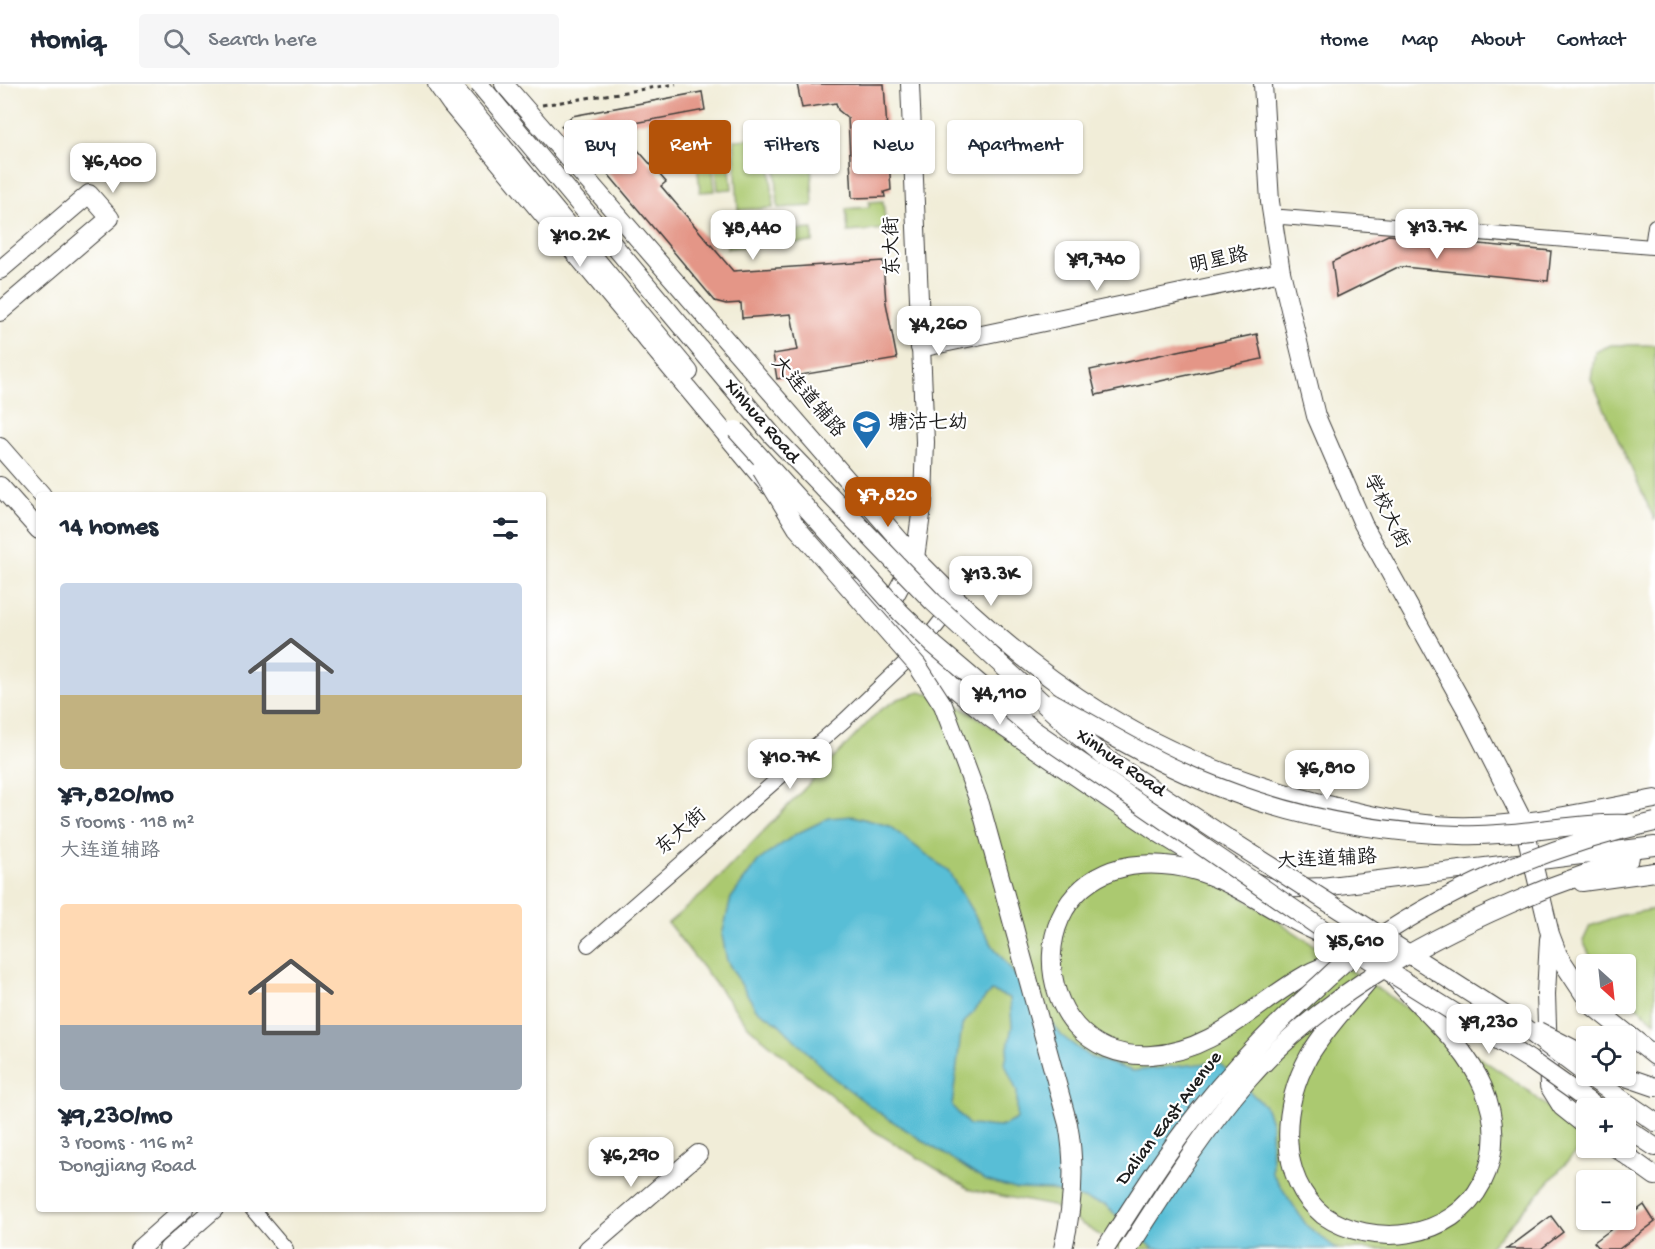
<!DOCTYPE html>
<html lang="en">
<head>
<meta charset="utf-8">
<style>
	:root { --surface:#fff; --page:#f6f6f7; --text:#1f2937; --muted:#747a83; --line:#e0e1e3; --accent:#b45309 }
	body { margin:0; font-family:"Gochi Hand","LXGW WenKai TC",sans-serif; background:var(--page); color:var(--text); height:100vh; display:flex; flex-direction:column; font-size:22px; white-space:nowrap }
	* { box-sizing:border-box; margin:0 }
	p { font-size:20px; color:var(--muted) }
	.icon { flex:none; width:33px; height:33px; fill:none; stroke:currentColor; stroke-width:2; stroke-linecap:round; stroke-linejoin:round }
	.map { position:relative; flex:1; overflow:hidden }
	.sheet { position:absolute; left:36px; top:408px; width:510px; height:720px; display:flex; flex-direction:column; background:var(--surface); border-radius:6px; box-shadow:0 2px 4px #0004 }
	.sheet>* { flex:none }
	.top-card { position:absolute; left:564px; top:36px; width:570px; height:54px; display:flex; gap:12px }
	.needle { width:39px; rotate:153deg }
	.tools { position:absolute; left:1576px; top:870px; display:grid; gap:12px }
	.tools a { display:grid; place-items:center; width:60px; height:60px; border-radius:6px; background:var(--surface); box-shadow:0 2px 4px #0004; font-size:30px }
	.price { position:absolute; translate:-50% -51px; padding:0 14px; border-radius:12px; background:#fff; color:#222; font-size:20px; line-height:39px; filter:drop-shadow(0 2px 3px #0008) }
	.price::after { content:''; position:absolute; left:50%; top:36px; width:18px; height:14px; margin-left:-9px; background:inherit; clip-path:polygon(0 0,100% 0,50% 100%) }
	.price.on { background:var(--accent); color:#fff }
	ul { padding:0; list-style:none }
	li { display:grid; align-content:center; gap:12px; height:318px; padding:0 24px }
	li span { display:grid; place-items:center; height:186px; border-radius:6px; color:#555 }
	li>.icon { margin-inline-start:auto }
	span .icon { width:108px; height:108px; fill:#fffc; stroke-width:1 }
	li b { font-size:26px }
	h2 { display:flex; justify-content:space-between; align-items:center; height:72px; padding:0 24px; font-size:26px }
	.pill { padding:0 21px; border-radius:6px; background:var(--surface); box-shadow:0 2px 4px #0004; font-size:21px; line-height:54px }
	.pill.on { background:var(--accent); color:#fff }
	header { display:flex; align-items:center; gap:36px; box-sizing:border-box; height:84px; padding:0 30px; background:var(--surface); border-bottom:2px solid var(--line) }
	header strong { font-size:28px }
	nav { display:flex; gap:33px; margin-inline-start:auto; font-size:21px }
	.search { width:420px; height:54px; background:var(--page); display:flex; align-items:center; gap:15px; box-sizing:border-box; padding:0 21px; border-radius:6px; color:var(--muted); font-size:22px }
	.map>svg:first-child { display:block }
	.green { fill:#abc970; stroke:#647246; stroke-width:1.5 }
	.water { fill:#58bed6; stroke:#3a6d79; stroke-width:1.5; fill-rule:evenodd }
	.building { fill:#e49687 }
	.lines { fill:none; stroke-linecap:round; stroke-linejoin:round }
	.street-casing { stroke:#3c3b38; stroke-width:16 }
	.secondary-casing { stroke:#3c3b38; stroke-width:20 }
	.path { stroke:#3c3b38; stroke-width:3; stroke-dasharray:4.5 4.5; stroke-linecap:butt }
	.street { stroke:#fff; stroke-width:14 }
	.secondary { stroke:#fff; stroke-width:18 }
	.secondary-bridge-casing { stroke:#3c3b38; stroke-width:20; stroke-linecap:butt }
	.secondary-bridge { stroke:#fff; stroke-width:18 }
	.labels { text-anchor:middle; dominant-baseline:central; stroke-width:4.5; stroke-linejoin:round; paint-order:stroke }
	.street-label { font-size:20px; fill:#1c1c1c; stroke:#fff }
	.poi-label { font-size:20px; fill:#1c1c1c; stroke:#fff; text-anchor:start }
</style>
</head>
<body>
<header>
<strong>Homiq</strong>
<div class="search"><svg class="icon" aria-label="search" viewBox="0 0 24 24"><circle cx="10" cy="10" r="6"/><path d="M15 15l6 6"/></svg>Search here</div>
<nav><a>Home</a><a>Map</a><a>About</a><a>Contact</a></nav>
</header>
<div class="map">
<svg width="1655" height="1165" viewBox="0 0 1655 1165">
	<rect width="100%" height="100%" fill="#fff"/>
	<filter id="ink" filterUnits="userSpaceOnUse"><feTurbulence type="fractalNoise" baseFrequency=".0167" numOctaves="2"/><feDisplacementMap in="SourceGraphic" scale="12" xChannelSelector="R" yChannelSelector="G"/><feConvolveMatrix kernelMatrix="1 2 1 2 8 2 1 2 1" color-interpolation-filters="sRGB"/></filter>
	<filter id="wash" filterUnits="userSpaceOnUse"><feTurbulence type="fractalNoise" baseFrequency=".008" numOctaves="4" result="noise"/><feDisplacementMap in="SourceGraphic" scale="24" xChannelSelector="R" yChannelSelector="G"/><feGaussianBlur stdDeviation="1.35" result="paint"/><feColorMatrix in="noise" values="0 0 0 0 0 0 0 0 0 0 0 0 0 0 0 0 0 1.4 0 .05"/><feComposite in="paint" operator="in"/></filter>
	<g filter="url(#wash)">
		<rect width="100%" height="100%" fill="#f1edd8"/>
		<!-- green -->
		<g class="green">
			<polygon points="810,52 813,122 778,124 774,54"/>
			<polygon points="769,54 773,124 738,126 734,56"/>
			<polygon points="729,74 732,105 718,106 715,76"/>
			<polygon points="712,76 715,107 700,108 697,77"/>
			<polygon points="883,117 886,145 848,148 846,125 869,123 869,118"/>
			<polygon points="813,145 813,158 776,161 775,147"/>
			<polygon points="764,148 765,161 727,164 727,150"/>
			<polygon points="1611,261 1655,261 1655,437 1591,295 1595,268"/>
			<polygon points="920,608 947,615 974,631 1526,1005 1587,1056 1488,1165 1122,1165 1053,1122 971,1106 874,1047 749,943 668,839 706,807 880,626 898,615"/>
			<polygon points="1655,825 1655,938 1626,913 1626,880 1594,880 1583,857 1590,842 1618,832"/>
		</g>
		<!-- water -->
		<path class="water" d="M853 732 889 742 948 787 993 862 1062 952 1090 973 1133 987 1218 978 1265 1022 1271 1038 1272 1089 1307 1142 1337 1165H1154L1105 1121 1050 1106 1015 1105 984 1096 878 1028 831 992 777 938 756 925 727 877 722 851 731 814 758 777 796 750 829 734ZM991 907 1010 914 1012 942 1005 980 1017 1008V1035L1000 1043 969 1041 952 1022 962 941Z"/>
		<g id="blocks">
			<!-- building -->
			<g class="building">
				<polygon points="797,0 884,0 891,106 884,108 885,113 852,114 848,34 838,26 836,19 802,24"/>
				<polygon points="702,8 705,26 587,48 611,74 630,57 666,98 661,102 733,187 883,177 886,219 897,275 777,295 773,270 798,266 791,230 742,234 741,219 726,220 715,217 598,78 595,80 561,42 572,32"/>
				<polygon points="1388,151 1551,167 1548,197 1403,183 1396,184 1337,213 1332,178"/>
				<polygon points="1257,250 1262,275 1096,311 1090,286"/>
				<polygon points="1644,1121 1655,1138 1619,1165 1600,1165 1594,1158"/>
				<polygon points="1551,1132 1563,1148 1541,1165 1507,1165"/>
			</g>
		</g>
	</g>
	<g filter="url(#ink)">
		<use href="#blocks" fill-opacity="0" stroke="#3c3b38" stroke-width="1.5"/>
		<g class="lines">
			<defs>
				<g id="street">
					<polyline points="1273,138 1282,133 1652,163 1655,142"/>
					<polyline points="588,861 845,636 917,567 951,524"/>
					<polyline points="252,1125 286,1165"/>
				</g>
				<g id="secondary">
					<polyline points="437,0 451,20 768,401"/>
					<polyline points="451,0 689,288"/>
					<path d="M504 0 915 474C1037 600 1155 679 1328 721 1370 731 1410 741 1453 742 1518 744 1591 727 1655 715"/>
					<polyline points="1263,0 1270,118 1281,188 1316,332 1363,440 1467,627 1523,737 1550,850 1558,871 1587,915"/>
					<polyline points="0,186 89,110 110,134 0,228"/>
					<polyline points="920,264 1281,188"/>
					<polyline points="0,363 42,411"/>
					<polyline points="0,402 39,446"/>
					<polyline points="859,502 952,602 992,635 1159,749 1206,778 1262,801 1277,805 1322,803 1655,762"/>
					<polyline points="885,530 915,474 923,416 925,358 910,0"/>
					<polyline points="1582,798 1655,788"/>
					<polyline points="1550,803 1630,774"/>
					<path d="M1322 850C1272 830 1228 789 1174 782 1011 760 1019 979 1151 971 1214 968 1255 919 1307 890 1320 883 1335 879 1349 874"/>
					<polyline points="1549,855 1546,910 1549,1002 1562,1023 1587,1043"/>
					<path d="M1368 897C1348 921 1325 945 1309 972 1282 1021 1276 1092 1323 1131 1372 1165 1453 1156 1482 1099 1498 1068 1496 1034 1483 1003 1464 959 1425 930 1395 894"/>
					<polyline points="1590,920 1655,972"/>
					<polyline points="1588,992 1655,1038"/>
					<polyline points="1623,992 1655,1003"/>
					<polyline points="1626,1044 1655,1063"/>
					<polyline points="1616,1064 1655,1092"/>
					<polyline points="139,1165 184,1125"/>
					<polyline points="168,1165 214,1125"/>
					<polyline points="588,1165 698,1070"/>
				</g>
			</defs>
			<!-- street casing -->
			<use href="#street" class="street-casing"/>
			<!-- secondary casing -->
			<use href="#secondary" class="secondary-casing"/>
			<!-- path -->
			<polyline class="path" points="542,21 676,0"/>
			<!-- street -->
			<use href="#street" class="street"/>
			<!-- secondary -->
			<use href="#secondary" class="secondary"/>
			<defs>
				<g id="secondary-bridge">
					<polyline points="479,0 773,352 933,518 1080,653 1107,675 1216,747 1522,942 1587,991"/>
					<polyline points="736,346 901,529 934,561 1035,647 1337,855 1530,976 1598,1024"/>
					<path d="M761 385 797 444 917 581 943 621 980 720 1068 1040C1076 1082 1073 1123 1063 1165"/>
					<path d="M1053 619C1101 645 1148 674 1198 695 1281 730 1370 749 1460 751 1517 753 1572 738 1628 740"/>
					<polyline points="1538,947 1587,972"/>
					<path d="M1105 1165C1135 1118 1165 1070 1200 1026 1235 982 1274 942 1316 904 1328 893 1340 881 1353 871 1441 807 1549 761 1655 738"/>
					<path d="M1128 1165C1165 1108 1202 1049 1246 998 1327 906 1439 848 1550 803"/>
				</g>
			</defs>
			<!-- secondary-bridge casing -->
			<use href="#secondary-bridge" class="secondary-bridge-casing"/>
			<!-- secondary-bridge -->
			<use href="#secondary-bridge" class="secondary-bridge"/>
		</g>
	</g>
	<!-- icons -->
	<defs>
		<symbol id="school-pin" viewBox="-11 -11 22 30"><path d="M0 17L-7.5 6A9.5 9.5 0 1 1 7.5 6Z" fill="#1f6fb2" stroke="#fff"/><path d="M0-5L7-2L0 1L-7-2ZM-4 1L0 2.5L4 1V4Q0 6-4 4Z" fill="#fff"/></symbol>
	</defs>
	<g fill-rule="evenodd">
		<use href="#school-pin" x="850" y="324" width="33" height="45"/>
	</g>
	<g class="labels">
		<!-- street labels -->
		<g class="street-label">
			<text transform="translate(894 162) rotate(-92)">东大街</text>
			<text transform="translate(1219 178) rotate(-12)">明星路</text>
			<text transform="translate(807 314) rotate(49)">大连道辅路</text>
			<text transform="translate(761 338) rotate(49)">Xinhua Road</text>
			<text transform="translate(1385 428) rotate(64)">学校大街</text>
			<text transform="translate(1120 680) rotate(35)">Xinhua Road</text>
			<text transform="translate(682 749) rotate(-41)">东大街</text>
			<text transform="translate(1327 777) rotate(-3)">大连道辅路</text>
			<text transform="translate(1170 1035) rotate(-53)">Dalian East Avenue</text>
		</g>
		<!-- poi labels -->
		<g class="poi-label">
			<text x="888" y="340">塘沽七幼</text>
		</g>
	</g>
</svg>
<div class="tools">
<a><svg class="needle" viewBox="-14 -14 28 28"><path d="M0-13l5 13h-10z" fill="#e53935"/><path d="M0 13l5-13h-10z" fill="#747a83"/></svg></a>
<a><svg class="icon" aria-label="locate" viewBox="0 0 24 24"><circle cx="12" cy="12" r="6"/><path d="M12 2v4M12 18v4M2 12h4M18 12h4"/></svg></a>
<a>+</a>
<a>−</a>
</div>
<b class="price" style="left:113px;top:110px">¥6,400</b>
<b class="price" style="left:1437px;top:176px">¥13.7K</b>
<b class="price" style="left:753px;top:177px">¥8,440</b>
<b class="price" style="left:580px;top:184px">¥10.2K</b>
<b class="price" style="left:1097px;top:208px">¥9,740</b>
<b class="price" style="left:939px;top:273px">¥4,260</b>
<b class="price on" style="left:888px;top:444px">¥7,820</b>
<b class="price" style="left:991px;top:523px">¥13.3K</b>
<b class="price" style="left:1000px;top:642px">¥4,110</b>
<b class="price" style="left:790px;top:706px">¥10.7K</b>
<b class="price" style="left:1327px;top:717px">¥6,810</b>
<b class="price" style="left:1356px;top:890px">¥5,610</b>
<b class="price" style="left:1489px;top:971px">¥9,230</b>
<b class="price" style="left:631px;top:1104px">¥6,290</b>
<div class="top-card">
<a class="pill">Buy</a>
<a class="pill on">Rent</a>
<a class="pill">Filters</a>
<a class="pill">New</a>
<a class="pill">Apartment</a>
</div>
<section class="sheet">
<h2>14 homes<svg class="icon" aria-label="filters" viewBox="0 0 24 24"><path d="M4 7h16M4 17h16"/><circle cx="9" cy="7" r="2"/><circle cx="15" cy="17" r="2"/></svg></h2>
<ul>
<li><span style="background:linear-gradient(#c9d6e8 60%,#c2b280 0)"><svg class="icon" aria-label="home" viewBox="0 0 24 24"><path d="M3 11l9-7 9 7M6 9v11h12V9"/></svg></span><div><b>¥7,820/mo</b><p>5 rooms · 118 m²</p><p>大连道辅路</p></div></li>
<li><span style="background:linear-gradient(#ffd9b3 65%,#9aa5b1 0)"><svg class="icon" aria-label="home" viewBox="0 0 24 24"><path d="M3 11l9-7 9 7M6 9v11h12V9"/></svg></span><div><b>¥9,230/mo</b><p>3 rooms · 116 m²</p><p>Dongjiang Road</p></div></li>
</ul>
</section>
</div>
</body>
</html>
